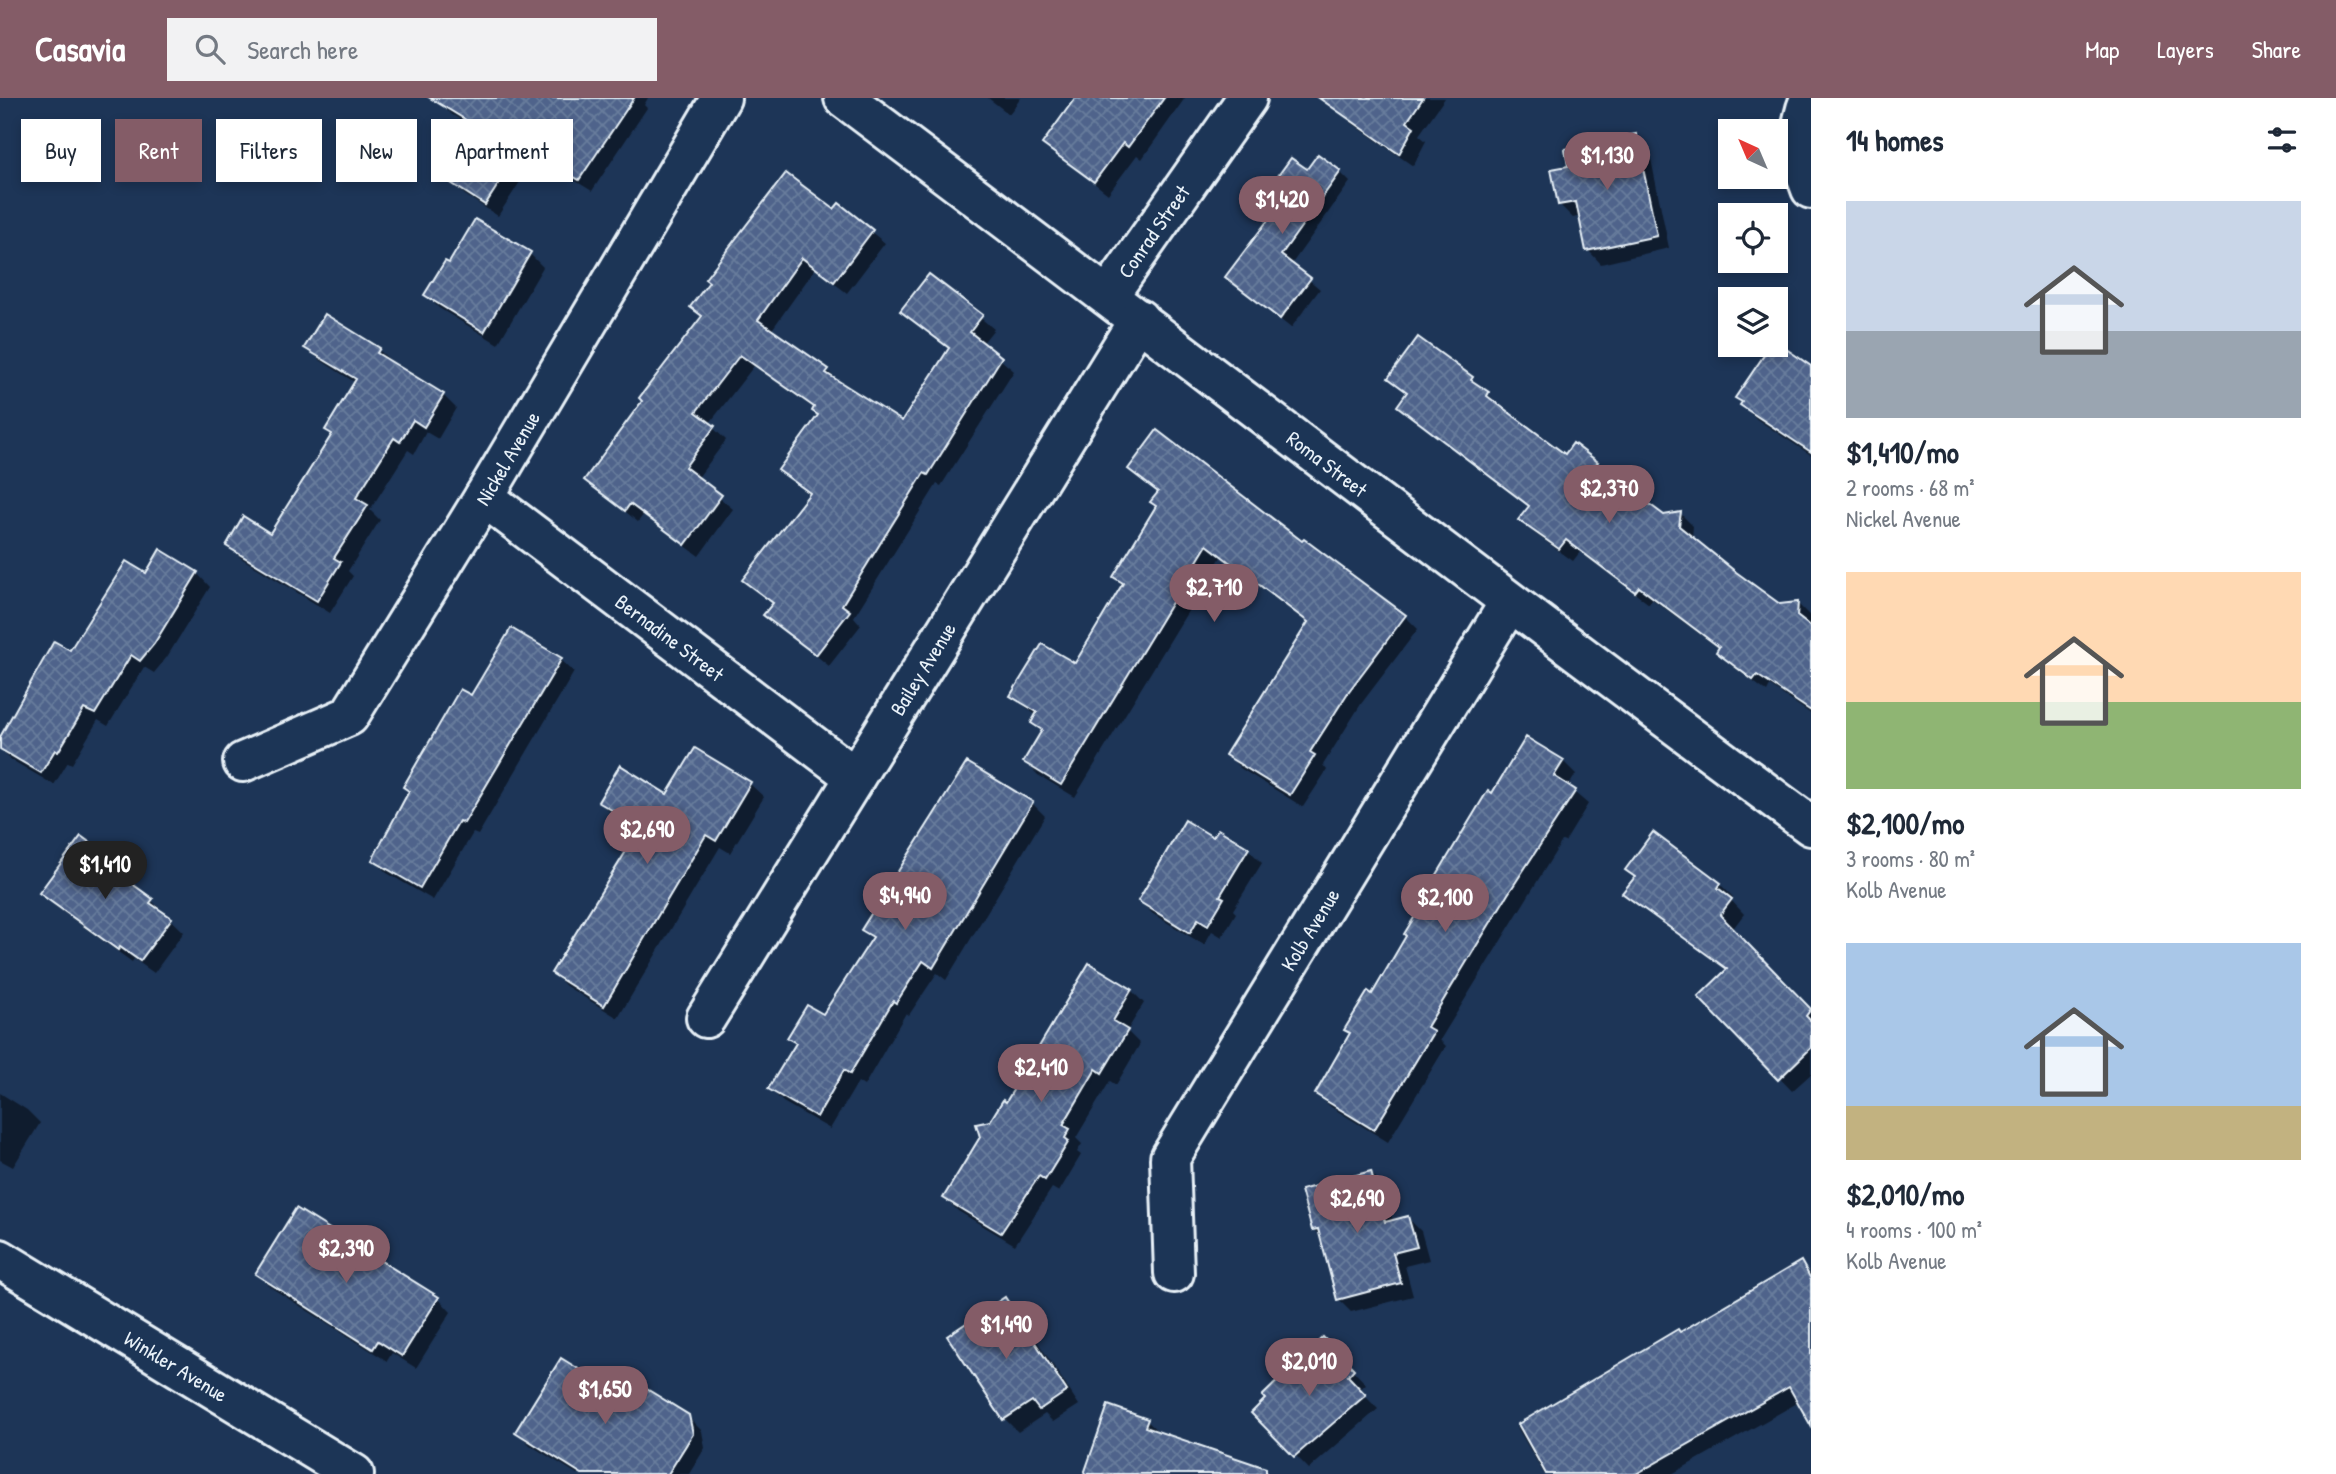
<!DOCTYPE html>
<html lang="en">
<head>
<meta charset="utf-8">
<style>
	:root { --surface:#fff; --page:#f2f2f3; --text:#1f2937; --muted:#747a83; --accent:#845c67 }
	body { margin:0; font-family:"Patrick Hand",sans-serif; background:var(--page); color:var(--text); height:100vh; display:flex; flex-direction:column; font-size:26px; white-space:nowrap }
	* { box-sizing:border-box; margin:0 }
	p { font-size:23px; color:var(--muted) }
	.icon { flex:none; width:38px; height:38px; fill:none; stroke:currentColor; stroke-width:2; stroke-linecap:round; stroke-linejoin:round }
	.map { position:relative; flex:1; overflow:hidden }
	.details { display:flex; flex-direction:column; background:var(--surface); width:525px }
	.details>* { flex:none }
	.hud { position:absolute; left:21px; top:21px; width:665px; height:63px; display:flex; gap:14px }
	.needle { width:46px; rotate:316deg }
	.controls { position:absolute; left:1718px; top:21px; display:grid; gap:14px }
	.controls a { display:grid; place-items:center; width:70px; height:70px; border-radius:0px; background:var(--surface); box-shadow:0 4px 10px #0003; font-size:35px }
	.price { position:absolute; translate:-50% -60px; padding:0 16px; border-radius:24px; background:var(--accent); color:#fff; font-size:23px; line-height:46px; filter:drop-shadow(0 2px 4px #0008) }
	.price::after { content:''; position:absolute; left:50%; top:42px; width:21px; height:16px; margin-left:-10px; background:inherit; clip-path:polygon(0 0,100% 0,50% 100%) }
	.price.current { background:#222; color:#fff }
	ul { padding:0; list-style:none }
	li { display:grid; align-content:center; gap:14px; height:371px; padding:0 35px }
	li span { display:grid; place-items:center; height:217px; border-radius:0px; color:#555 }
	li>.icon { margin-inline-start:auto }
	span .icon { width:126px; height:126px; fill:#fffc; stroke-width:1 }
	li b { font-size:30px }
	h2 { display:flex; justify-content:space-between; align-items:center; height:84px; padding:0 35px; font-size:30px }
	.chip { padding:0 24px; border-radius:0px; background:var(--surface); box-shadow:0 4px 10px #0003; font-size:24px; line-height:63px }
	.chip.current { background:var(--accent); color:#fff }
	header { display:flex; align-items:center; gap:42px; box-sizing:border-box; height:98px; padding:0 35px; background:var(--accent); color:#fff }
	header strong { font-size:33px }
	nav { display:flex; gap:38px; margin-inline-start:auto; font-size:24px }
	.search { width:490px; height:63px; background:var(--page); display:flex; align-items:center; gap:18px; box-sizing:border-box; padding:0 24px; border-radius:0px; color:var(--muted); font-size:26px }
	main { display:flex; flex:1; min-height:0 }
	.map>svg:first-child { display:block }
	.shadow { fill:#0007 }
	.building { fill:url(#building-cross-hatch); stroke:#e8f1f8; stroke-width:2 }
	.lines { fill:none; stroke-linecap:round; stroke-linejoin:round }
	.minor-casing { stroke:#e8f1f8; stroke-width:44 }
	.minor { stroke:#1d3557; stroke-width:38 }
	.labels { text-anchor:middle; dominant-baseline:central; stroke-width:7; stroke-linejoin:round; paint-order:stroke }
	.street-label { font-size:21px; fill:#e8f1f8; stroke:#1d3557 }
</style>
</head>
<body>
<header>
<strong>Casavia</strong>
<div class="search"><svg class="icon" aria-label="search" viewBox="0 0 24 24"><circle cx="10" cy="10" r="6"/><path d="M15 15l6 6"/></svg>Search here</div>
<nav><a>Map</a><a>Layers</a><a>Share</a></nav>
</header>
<main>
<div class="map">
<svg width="1811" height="1376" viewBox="0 0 1811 1376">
	<defs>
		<pattern id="building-cross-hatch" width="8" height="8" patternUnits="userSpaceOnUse" patternTransform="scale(1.75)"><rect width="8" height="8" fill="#4f648b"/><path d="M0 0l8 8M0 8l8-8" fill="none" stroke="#687b9c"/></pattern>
	</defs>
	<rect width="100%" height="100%" fill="#1d3557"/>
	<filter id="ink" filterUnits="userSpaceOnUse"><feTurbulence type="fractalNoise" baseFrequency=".0143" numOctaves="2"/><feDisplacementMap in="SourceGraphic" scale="14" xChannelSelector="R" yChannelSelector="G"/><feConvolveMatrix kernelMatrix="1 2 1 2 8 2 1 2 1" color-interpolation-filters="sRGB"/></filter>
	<g filter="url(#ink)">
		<!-- shadow -->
		<g class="shadow">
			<polygon points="441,0 648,0 644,7 647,10 592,93 536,59 498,118 465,97 453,85 484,36 451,16 439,4"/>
			<polygon points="988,0 1021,0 1009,16"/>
			<polygon points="1078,0 1185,0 1142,61 1137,57 1108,96 1044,46"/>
			<polygon points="1349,0 1445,0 1419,37 1426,43 1413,68 1353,26 1340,13"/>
			<polygon points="1635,38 1649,51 1669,150 1601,166 1588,152 1581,118 1573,120 1560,107 1570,69"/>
			<polygon points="1307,73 1340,74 1350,84 1291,167 1320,191 1291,230 1227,179 1278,112 1265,100"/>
			<polygon points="839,108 885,145 847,195 815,171 771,233 827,272 840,285 903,326 949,251 903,213 929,178 994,231 982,246 1014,273 941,388 937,386 854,519 861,527 829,568 766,517 774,507 745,482 810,397 780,371 819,318 815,311 754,268 709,326 726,342 697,381 733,411 699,458 643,417 638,424 586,381 703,220 692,209"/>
			<polygon points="476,123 530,156 543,169 498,246 439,210 426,197 450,167"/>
			<polygon points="306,249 379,251 373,263 380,253 392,264 443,297 456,310 438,341 426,334 414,356 408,352 370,412 380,422 348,473 353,478 330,515 241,460 228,447 270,437 333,337 327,332 356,285 320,262"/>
			<polygon points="1811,270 1811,357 1755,320 1742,307"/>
			<polygon points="1390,280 1471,280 1501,309 1565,359 1596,365 1610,378 1603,387 1639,413 1663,419 1680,415 1693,428 1692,440 1780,508 1798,506 1811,519 1811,616 1770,588 1767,594 1731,567 1718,554 1720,551 1652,501 1649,506 1580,454 1573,463 1534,435 1521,422 1530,409 1413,320 1400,307 1408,296"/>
			<polygon points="1130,371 1302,445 1405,518 1418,531 1361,606 1323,667 1327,672 1303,709 1240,670 1227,656 1309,526 1221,459 1075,699 1038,677 1025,664 1043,635 1033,625 1037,618 1012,598 1075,568 1123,487 1115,479 1158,409 1159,395"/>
			<polygon points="161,453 197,475 210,489 167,559 154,575 144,569 108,628 98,622 72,666 68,664 54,687 10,661 0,650 0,643 70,555 147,477"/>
			<polygon points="560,561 574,574 478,737 473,735 433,802 387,775 374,762 471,599"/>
			<polygon points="695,652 750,686 764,699 730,755 720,749 618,920 566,888 553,875 641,733 613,717 600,704 667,698"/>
			<polygon points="1563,663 1576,676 1568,689 1588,706 1565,744 1562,743 1440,942 1446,948 1388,1044 1331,1009 1317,996 1492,697"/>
			<polygon points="1032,705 1045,718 946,882 937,875 909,917 906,915 864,988 858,984 830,1031 783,1004 770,991 797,947 790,940 823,919 874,842 864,832"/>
			<polygon points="1218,733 1248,751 1262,765 1233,812 1236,815 1222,839 1212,833 1204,847 1153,816 1140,803"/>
			<polygon points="113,763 126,776 122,781 152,803 184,834 154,875 134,861 132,864 55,808 42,795"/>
			<polygon points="1627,772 1720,786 1733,799 1731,802 1744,816 1732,832 1811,913 1811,976 1792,993 1701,899 1728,873 1625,794 1636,780"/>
			<polygon points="1131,892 1144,905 1127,933 1140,946 1116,987 1110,983 1076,1040 1082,1046 1077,1054 1081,1057 1059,1094 1052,1090 1015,1147 958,1113 945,1100 991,1024 1006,1006"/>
			<polygon points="0,995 27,1012 40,1025 13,1069 0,1062"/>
			<polygon points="1371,1075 1384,1088 1393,1124 1408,1120 1421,1133 1429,1162 1405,1168 1413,1198 1351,1214 1338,1201 1322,1140 1313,1131"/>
			<polygon points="296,1113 438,1200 451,1214 416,1270 392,1255 387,1263 270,1189 257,1176"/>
			<polygon points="1800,1166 1811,1176 1811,1315 1799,1304 1672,1376 1544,1376 1517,1329 1678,1233 1681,1236"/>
			<polygon points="1005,1201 1018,1214 1079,1307 1053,1324 1045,1316 1018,1334 1005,1321"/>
			<polygon points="1323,1241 1366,1286 1359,1292 1378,1311 1309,1371 1254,1315"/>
			<polygon points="688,1319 702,1333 705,1350 689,1376 577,1376 530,1347 517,1334"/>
			<polygon points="1147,1323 1161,1336 1225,1376 1087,1376"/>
		</g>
		<!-- building -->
		<g class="building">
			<polygon points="430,0 634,0 579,82 523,48 485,107 451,85 484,33"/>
			<polygon points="1075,0 1164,0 1128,49 1123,45 1094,84 1042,46"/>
			<polygon points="1319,0 1423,0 1407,24 1414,29 1399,56"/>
			<polygon points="1636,36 1657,138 1586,153 1576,104 1558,107 1551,71 1568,68 1565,51"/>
			<polygon points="1318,56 1341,73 1281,157 1311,180 1280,221 1225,179 1277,110 1262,100 1291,60 1307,71"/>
			<polygon points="786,75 834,111 839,105 873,132 834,184 802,160 758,222 829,271 826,275 902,323 949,250 900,213 929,176 983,217 970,234 1002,259 928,377 924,375 842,507 850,513 816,557 763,517 773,505 742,482 810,395 778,372 818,317 812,313 814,309 740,257 696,314 715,328 685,369 722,397 685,447 630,406 625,413 584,382 642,303 639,300 702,218 690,209 709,184 705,181"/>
			<polygon points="475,121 531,154 484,234 424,197 445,163 449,165"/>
			<polygon points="325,216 380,250 377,255 444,296 424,329 413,322 400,344 394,340 356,400 368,407 334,460 341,464 317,503 226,448 243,418 270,435 332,336 325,332 356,281 304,250"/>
			<polygon points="1418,239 1473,279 1471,282 1489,294 1487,298 1565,356 1573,345 1598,364 1590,374 1639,411 1645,403 1664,417 1681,414 1679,428 1736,474 1780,506 1798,504 1797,518 1811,529 1811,613 1757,577 1753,582 1716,554 1719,549 1639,489 1635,494 1566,442 1559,451 1518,422 1529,408 1397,308 1407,294 1388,280"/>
			<polygon points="1776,244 1811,268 1811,354 1740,307 1742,304 1735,300 1771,247"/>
			<polygon points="1157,332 1302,443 1304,441 1406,517 1349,593 1310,654 1315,657 1290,697 1225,657 1308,524 1207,447 1061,687 1023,664 1042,632 1031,625 1037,614 1010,598 1042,546 1075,565 1123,485 1113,479 1156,408 1150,404 1158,394 1128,371"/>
			<polygon points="160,451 198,474 154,546 140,563 131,557 95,616 84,611 58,654 55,652 41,675 0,651 0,639 54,543 70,552 126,463 146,475"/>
			<polygon points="511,530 562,560 464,725 459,723 420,790 372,762 409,693 403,689 460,591 471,597"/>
			<polygon points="1526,639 1564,662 1554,678 1576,692 1508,796 1427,929 1434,933 1374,1032 1315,996 1350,935 1344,932 1368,893 1372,896 1406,838 1404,836 1423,805 1421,803 1488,692 1492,695"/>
			<polygon points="695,650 751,684 716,743 706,737 604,908 551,875 641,729 598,704 620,667 667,696"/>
			<polygon points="967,664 1033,704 933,870 923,863 896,905 893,903 850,976 844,972 817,1019 768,991 796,945 787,940 807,907 823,916 873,839 861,832"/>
			<polygon points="1185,722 1213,739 1218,731 1249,750 1220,798 1224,800 1208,827 1198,821 1190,835 1138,803"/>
			<polygon points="1653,734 1721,785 1718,790 1732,801 1720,817 1811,911 1806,918 1811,923 1811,950 1778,982 1698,899 1727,871 1622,795 1635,779 1625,772"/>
			<polygon points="81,738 114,762 109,769 153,801 150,805 172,820 140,863 120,849 118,852 39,795"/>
			<polygon points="1089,865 1132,891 1113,923 1128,932 1102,975 1096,971 1063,1027 1070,1031 1065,1040 1069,1043 1045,1082 1039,1078 1001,1135 943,1100 980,1039 976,1026 990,1023 1003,1002 1006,1004"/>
			<polygon points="1371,1073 1385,1124 1408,1118 1417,1149 1393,1155 1401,1185 1337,1202 1318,1131 1312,1132 1301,1092"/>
			<polygon points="296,1110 439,1199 402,1258 378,1243 373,1251 255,1176"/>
			<polygon points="1801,1163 1811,1181 1811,1328 1789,1289 1636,1376 1546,1376 1518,1326 1678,1231 1680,1234"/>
			<polygon points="1005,1199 1067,1293 1039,1312 1032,1303 1003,1322 947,1238"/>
			<polygon points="1323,1239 1354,1271 1348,1278 1366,1297 1294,1359 1251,1315 1265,1301 1262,1298"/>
			<polygon points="561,1260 619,1296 645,1290 689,1317 693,1336 668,1376 582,1376 515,1334"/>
			<polygon points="1108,1307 1148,1321 1145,1329 1266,1370 1266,1376 1084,1376"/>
		</g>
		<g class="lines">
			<defs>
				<g id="minor">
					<path id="s1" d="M844 0C1167 242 1486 489 1811 728"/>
					<path d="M1810 0C1797 31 1798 60 1811 91"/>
					<path id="s2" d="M1108 198 1247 0"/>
					<path id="s3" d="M484 399 855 679"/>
					<path id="s4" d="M243 664 349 618 484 399 721 0"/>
					<path id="s5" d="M706 920 1139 221"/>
					<path id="s6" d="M0 1161 354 1376"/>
					<path id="s7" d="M1174 1175 1170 1060 1509 505"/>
				</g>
			</defs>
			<!-- minor casing -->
			<use href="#minor" class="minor-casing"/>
			<!-- minor -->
			<use href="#minor" class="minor"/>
		</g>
	</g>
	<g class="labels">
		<!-- street labels -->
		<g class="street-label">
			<text stroke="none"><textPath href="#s2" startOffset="79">Conrad Street</textPath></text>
			<text stroke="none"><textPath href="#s4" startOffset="418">Nickel Avenue</textPath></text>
			<text stroke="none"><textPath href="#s1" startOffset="606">Roma Street</textPath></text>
			<text stroke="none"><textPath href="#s3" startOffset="233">Bernadine Street</textPath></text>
			<text stroke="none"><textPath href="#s5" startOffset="411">Bailey Avenue</textPath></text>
			<text stroke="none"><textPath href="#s7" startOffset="383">Kolb Avenue</textPath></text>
			<text stroke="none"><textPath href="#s6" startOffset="206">Winkler Avenue</textPath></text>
		</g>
	</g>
</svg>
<div class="controls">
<a><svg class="needle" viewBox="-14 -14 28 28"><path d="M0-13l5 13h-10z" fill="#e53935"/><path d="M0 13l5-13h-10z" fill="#747a83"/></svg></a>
<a><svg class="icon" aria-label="locate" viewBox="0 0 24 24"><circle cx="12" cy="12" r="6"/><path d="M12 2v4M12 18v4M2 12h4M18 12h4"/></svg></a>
<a><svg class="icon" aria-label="layers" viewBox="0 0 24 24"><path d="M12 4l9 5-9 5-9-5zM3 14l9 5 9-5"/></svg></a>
</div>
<b class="price" style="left:1607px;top:94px">$1,130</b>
<b class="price" style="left:1282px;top:138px">$1,420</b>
<b class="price" style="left:1609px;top:427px">$2,370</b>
<b class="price" style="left:1214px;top:526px">$2,710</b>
<b class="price" style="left:647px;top:768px">$2,690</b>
<b class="price current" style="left:105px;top:803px">$1,410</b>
<b class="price" style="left:905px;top:834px">$4,940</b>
<b class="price" style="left:1445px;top:836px">$2,100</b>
<b class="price" style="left:1041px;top:1006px">$2,410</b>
<b class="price" style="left:1357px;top:1137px">$2,690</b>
<b class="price" style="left:346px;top:1187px">$2,390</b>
<b class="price" style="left:1006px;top:1263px">$1,490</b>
<b class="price" style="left:1309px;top:1300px">$2,010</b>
<b class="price" style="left:605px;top:1328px">$1,650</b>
<div class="hud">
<a class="chip">Buy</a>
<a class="chip current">Rent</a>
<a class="chip">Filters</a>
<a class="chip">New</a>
<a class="chip">Apartment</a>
</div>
</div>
<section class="details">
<h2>14 homes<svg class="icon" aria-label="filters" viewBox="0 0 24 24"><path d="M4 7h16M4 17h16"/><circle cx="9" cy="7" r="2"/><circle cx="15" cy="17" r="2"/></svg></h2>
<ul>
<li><span style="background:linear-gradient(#c9d6e8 60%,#9aa5b1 0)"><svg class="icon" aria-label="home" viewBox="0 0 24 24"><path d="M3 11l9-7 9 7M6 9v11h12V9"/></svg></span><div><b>$1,410/mo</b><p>2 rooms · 68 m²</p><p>Nickel Avenue</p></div></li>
<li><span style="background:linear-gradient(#ffd9b3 60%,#8fb573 0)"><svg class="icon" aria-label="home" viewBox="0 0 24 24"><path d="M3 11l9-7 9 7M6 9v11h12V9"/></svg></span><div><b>$2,100/mo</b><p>3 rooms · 80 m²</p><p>Kolb Avenue</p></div></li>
<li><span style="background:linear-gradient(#a9c7e8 75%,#c2b280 0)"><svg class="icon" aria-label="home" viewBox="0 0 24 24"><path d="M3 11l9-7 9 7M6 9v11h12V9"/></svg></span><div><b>$2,010/mo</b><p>4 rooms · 100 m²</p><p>Kolb Avenue</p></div></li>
</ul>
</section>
</main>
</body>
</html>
